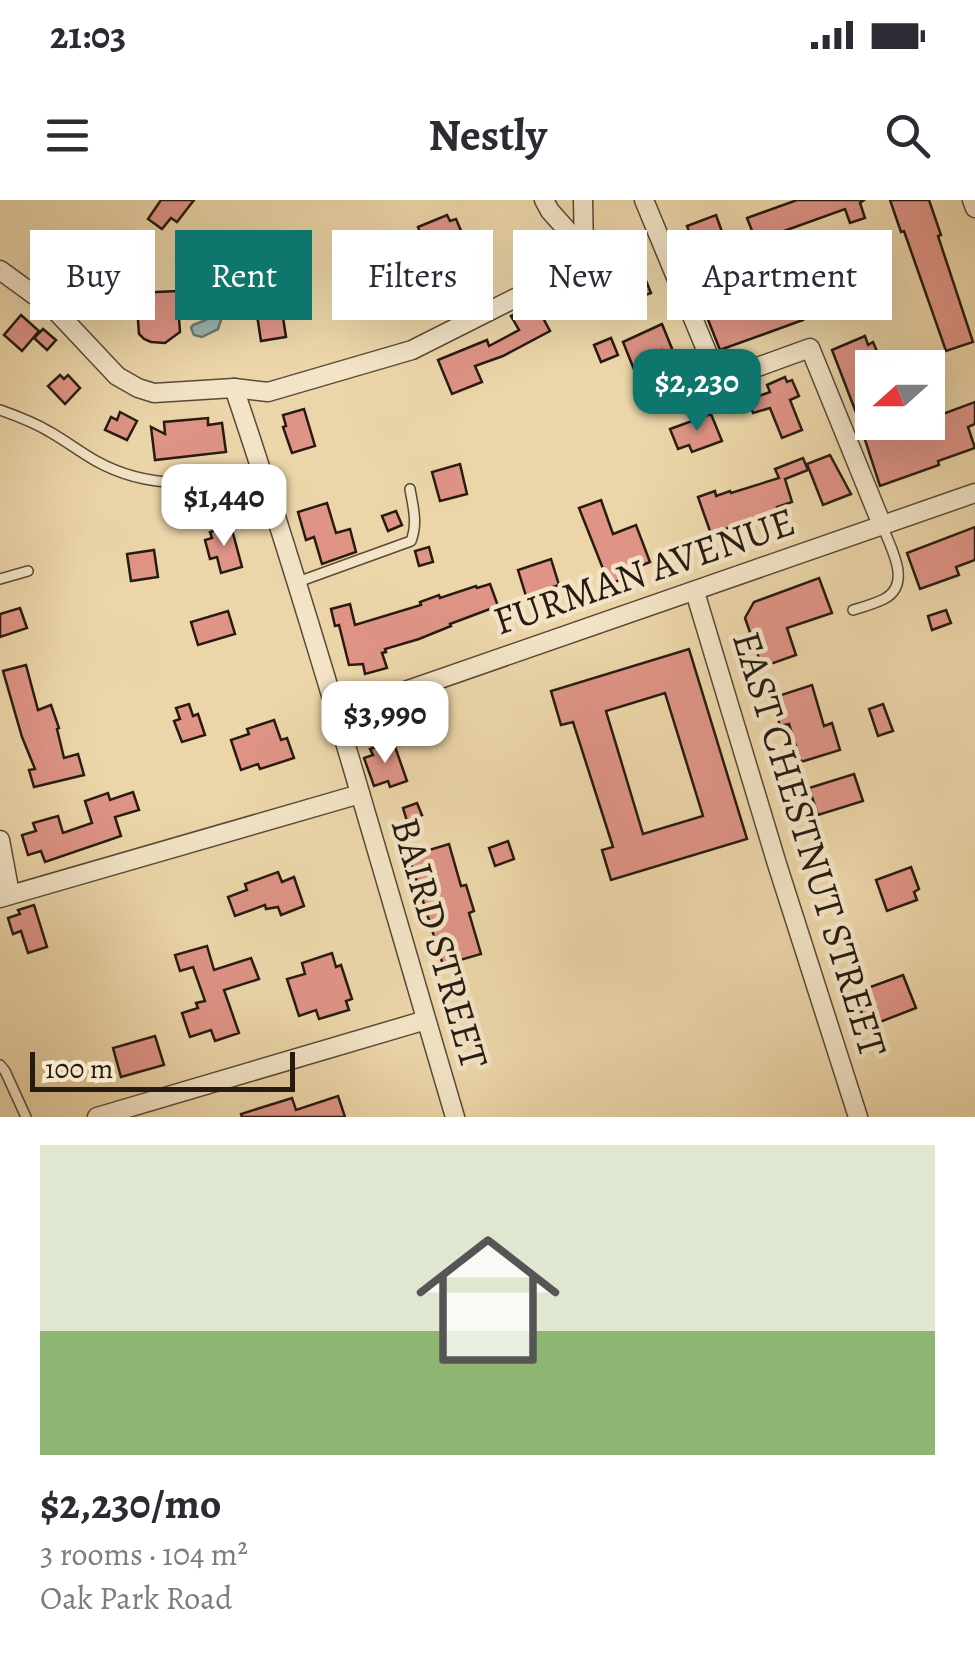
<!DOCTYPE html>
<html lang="en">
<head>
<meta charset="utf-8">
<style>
	:root { --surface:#fff; --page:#f7f7f7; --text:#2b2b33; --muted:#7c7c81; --line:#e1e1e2; --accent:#0f766e }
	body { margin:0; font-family:Alegreya,serif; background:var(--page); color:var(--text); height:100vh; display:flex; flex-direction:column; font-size:38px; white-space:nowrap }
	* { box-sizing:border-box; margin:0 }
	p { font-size:32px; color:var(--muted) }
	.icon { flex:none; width:55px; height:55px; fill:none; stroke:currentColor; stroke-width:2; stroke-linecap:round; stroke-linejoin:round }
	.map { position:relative; height:917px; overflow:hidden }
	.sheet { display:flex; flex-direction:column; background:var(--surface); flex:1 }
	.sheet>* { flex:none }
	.guide { position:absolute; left:30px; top:30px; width:915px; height:90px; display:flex; gap:20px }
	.needle { width:65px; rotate:249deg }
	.tools { position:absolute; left:855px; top:150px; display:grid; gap:20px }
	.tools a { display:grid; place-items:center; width:90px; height:90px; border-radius:0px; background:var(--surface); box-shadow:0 10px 40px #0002; font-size:50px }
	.scale { position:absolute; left:30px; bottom:25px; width:265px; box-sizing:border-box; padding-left:10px; border:5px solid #271b11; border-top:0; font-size:28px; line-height:35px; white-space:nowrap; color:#271b11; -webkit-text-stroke:8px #f3e4c7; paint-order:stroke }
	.price { position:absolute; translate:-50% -85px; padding:0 22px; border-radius:20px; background:#fff; color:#222; font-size:32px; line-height:65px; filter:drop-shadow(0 2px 5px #0008) }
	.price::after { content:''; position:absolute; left:50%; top:60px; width:30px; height:22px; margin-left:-15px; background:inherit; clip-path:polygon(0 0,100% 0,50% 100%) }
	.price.current { background:var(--accent); color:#fff }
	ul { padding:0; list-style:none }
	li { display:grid; align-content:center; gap:20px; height:530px; padding:0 40px }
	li+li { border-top:2px solid var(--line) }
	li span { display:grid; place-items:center; height:310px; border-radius:0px; color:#555 }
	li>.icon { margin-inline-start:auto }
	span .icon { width:180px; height:180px; fill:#fffc; stroke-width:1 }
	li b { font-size:42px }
	.pill { padding:0 35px; border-radius:0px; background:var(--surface); box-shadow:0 10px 40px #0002; font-size:35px; line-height:90px }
	.pill.current { background:var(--accent); color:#fff }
	.status { display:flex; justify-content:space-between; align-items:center; height:70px; padding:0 50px; background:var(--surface); direction:ltr }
	.status svg { height:28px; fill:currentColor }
	header { display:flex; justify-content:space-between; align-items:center; height:130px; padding:0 40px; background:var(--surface); font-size:45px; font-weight:600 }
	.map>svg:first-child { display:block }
	.water { fill:#9bb7b1; stroke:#6d7971; stroke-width:2.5 }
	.building { fill:#df9486; stroke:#271b11; stroke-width:2.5; fill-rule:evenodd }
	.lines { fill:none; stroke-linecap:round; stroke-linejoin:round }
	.service-casing { stroke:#584a37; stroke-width:12 }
	.minor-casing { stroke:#584a37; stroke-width:21 }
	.service { stroke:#f3e4c7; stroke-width:9 }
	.minor { stroke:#f3e4c7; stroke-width:18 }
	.labels { text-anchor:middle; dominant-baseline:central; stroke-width:9; stroke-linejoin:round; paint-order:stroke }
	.street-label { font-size:40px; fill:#271b11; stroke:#f3e4c7 }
</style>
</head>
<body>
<div class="status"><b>21:03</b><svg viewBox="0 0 49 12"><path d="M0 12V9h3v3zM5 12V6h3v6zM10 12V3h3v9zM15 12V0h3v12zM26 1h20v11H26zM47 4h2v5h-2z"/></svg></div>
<header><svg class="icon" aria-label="menu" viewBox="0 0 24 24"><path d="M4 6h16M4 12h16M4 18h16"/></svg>Nestly<svg class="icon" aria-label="search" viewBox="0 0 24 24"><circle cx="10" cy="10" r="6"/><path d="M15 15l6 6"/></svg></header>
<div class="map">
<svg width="975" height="917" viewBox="0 0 975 917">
	<rect width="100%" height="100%" fill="#ecd6a9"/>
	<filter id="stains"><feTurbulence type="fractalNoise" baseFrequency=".002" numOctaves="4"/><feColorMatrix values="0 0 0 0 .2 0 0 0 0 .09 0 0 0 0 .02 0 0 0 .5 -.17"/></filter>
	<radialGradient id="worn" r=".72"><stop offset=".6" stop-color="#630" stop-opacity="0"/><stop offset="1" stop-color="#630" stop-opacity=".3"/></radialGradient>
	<!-- water -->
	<polygon class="water" points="213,109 221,111 223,114 218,129 202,137 194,135 191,128 193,125 206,120"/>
	<!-- building -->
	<g class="building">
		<polygon points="161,0 194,0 177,22 171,18 162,29 148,19"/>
		<polygon points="797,0 864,0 860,3 865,18 850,23 845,9 756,41 747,18"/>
		<polygon points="890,0 929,0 941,35 938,36 973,142 946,151 904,31 901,32"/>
		<polygon points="447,15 450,21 456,19 462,33 467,32 472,45 431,62 418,27"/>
		<polygon points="716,15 727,46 736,42 742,57 698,74 690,52 696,50 687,26"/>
		<polygon points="640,66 651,93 621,104 619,101 611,104 604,86 614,83 611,77"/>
		<polygon points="786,80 803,120 720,150 707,117 711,115 709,109"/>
		<polygon points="177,91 180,132 165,143 151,142 144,139 139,134 136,93"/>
		<polygon points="279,91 286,137 261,141 257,115 235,118 233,103 254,100 254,95"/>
		<polygon points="535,103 550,131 503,156 475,166 482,182 452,194 438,160 487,140 489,146 519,130 511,116"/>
		<polygon points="21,115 39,131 22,151 4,135"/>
		<polygon points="662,124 677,161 671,164 661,149 670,171 680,167 689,194 645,207 637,183 639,182 623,142"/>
		<polygon points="43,129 56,140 47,150 34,138"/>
		<polygon points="865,136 868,145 873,142 879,156 872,159 872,235 887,229 888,232 915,222 942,222 940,215 975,202 975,224 968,227 975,248 938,261 939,265 880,286 857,215 832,150"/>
		<polygon points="611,138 618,155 601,162 594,145"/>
		<polygon points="60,175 64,179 68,175 80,188 65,204 48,186"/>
		<polygon points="785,177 787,182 792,180 799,196 790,200 802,230 782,238 770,208 753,213 748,200 770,192 767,185"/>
		<polygon points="304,209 315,246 292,253 283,227 286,226 283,215"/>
		<polygon points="120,212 137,221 127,240 105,230 111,217 117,220"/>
		<polygon points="711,214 722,241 692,252 689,245 678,249 670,229"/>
		<polygon points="208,218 208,225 222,223 226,252 155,260 151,227 165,234 164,222"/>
		<polygon points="830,255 851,294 823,305 807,264"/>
		<polygon points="803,258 808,270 785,279 792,302 777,307 778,311 711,334 698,297 715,291 716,296 730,291 731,293 779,278 775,269"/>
		<polygon points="460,264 467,294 440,301 432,272"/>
		<polygon points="601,300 613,334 636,325 650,362 630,370 632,376 609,384 579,308"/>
		<polygon points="327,303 336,333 350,329 356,352 322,364 314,337 306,340 298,312"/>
		<polygon points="396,311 402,325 388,331 382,316"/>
		<polygon points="231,326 242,367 221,373 217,357 210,359 205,340 212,338 210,332"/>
		<polygon points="975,327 975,360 956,367 959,375 920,389 907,353"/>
		<polygon points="429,347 433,362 419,366 415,351"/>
		<polygon points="154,350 158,377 131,381 127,354"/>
		<polygon points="551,359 559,385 526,396 518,370"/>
		<polygon points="819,378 832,413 787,428 796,455 762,467 745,418 754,402"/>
		<polygon points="490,384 498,406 450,424 451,426 419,439 385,449 386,452 382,453 387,468 365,474 363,464 349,465 339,425 335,426 331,409 350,404 355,425 421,405 420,402 439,395 440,398 476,386 477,388"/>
		<polygon points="20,408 27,428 0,437 0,414"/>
		<polygon points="946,410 951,423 932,430 928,416"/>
		<polygon points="228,411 235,434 198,445 191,422"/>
		<path d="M689 449 747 639 611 680 602 650 613 647 573 522 561 525 551 491ZM665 493 703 616 643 634 606 511Z"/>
		<polygon points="26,465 38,510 51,505 59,528 57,529 64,558 78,554 84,575 34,587 29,570 35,569 22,537 3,471"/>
		<polygon points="812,485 824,526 832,523 840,550 801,562 789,524 780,526 772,498"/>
		<polygon points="189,504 193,516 198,514 205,535 182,542 174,521 180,519 176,508"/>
		<polygon points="883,504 893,531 878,536 869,509"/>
		<polygon points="274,520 281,540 287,538 294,558 260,569 258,564 241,570 231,540 249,534 247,529"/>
		<polygon points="393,541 407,581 390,587 388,581 374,586 364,558 373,555 370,549"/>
		<polygon points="854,574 863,601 818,615 809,588"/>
		<polygon points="133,592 139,610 115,617 121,636 45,662 41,651 28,655 22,635 36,631 33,623 58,616 63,633 92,623 85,601 108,593 110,600"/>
		<polygon points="417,603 422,615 407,621 403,608"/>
		<polygon points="508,641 514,659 495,666 489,648"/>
		<polygon points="449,644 461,686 466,685 474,711 469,713 481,754 443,765 409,656"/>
		<polygon points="911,667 919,689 914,692 917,700 887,711 876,680"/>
		<polygon points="278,672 282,682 294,677 304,706 281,715 278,707 266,709 265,705 235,716 228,697 247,690 245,684"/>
		<polygon points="34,705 47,747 28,753 21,731 13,734 8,718 20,714 18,710"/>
		<polygon points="207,746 214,770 251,758 259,779 224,790 239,833 215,841 211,830 190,837 182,813 198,808 196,803 205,801 193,767 180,771 175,755"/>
		<polygon points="332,753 336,767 341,765 352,799 346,801 349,810 319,819 316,810 299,816 287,779 305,774 302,763"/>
		<polygon points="903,775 916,808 867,827 858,803 869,799 865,789"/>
		<polygon points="155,836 164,865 121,877 113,848"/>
		<polygon points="338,896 345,917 242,917 241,914 292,898 296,910"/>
	</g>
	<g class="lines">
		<defs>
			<g id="service">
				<path d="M0 210C17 216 35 223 50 232 66 241 80 252 96 261 146 289 208 288 262 270"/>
				<polyline points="0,379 28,371"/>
				<path d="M295 383 411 341C418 323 413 307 410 289"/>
				<path d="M853 410C863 407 874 404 884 399 913 384 890 347 882 325"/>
				<polyline points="0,865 5,871 26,917"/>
			</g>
			<g id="minor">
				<polyline points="544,0 550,11 584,49"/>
				<polyline points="644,0 719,181 810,148 882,325"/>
				<polyline points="972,0 975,8"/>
				<polyline points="0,70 55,110 117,176 138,188 154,193 234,188 268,192 412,150 557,77 584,49 583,0"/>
				<path d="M234 188C315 429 383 674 455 917"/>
				<polyline points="695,392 777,664 858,917"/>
				<polyline points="336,515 975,293"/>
				<polyline points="0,640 10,694"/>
				<polyline points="0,698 360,594"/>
				<polyline points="97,917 426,820"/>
			</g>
		</defs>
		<!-- service casing -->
		<use href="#service" class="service-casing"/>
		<!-- minor casing -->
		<use href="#minor" class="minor-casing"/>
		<!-- service -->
		<use href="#service" class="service"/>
		<!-- minor -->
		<use href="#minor" class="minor"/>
	</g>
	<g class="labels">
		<!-- street labels -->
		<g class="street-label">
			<text transform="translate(644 371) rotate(-19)">FURMAN AVENUE</text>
			<text transform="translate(810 644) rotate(73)">EAST CHESTNUT STREET</text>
			<text transform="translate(440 743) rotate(74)">BAIRD STREET</text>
		</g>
	</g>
	<rect width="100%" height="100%" filter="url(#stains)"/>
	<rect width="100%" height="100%" fill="url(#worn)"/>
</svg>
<div class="tools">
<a><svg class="needle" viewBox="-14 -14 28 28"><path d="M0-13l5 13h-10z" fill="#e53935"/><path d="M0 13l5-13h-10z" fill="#7c7c81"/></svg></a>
</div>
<div class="scale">100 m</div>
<b class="price current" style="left:697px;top:234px">$2,230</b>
<b class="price" style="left:224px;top:349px">$1,440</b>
<b class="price" style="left:385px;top:566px">$3,990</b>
<div class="guide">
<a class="pill">Buy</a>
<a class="pill current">Rent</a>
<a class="pill">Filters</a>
<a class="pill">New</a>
<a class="pill">Apartment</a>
</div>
</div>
<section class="sheet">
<ul>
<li><span style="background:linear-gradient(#dfe7d0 60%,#8fb573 0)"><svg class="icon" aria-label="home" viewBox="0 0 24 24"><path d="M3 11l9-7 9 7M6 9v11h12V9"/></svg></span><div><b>$2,230/mo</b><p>3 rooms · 104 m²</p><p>Oak Park Road</p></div></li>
</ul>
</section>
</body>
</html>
